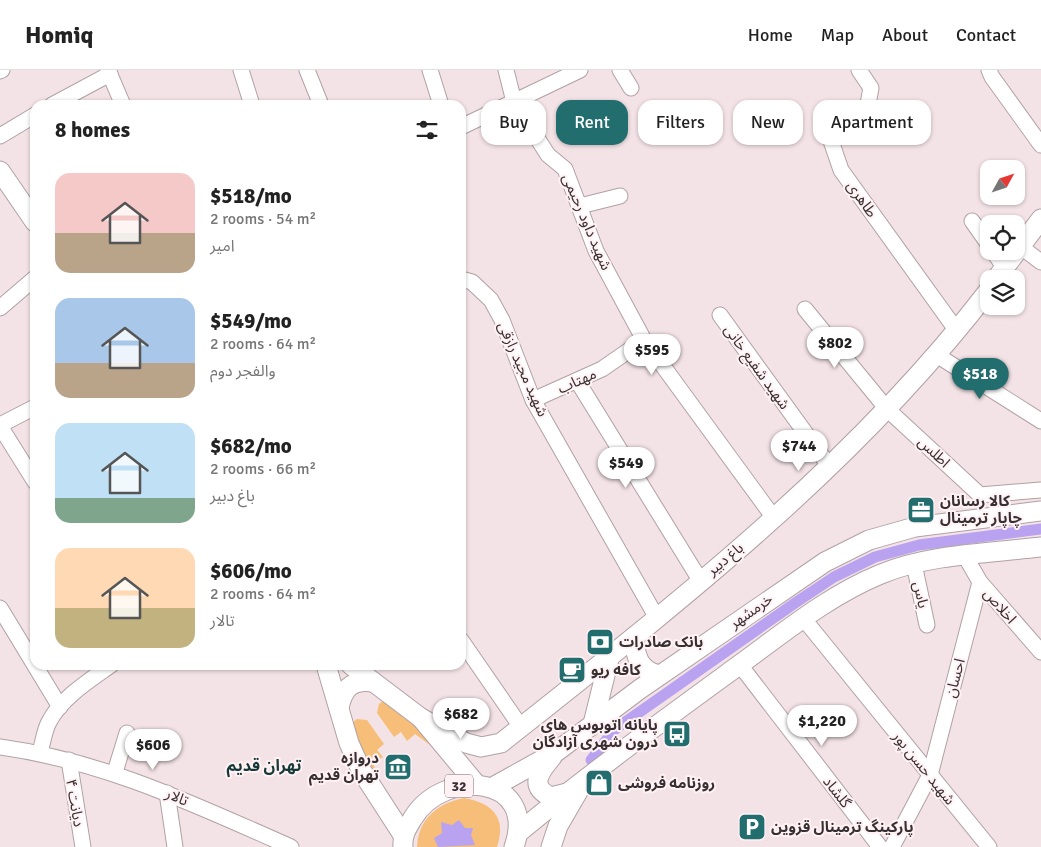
<!DOCTYPE html>
<html lang="en">
<head>
<meta charset="utf-8">
<style>
	:root { --surface:#fff; --page:#f2f2f2; --text:#222; --muted:#767676; --line:#e0e0e0; --accent:#226d6e }
	body { margin:0; font-family:Signika,"Noto Sans Arabic",sans-serif; background:var(--page); color:var(--text); height:100vh; display:flex; flex-direction:column; font-size:19px; white-space:nowrap }
	* { box-sizing:border-box; margin:0 }
	p { font-size:16px; color:var(--muted) }
	.icon { flex:none; width:28px; height:28px; fill:none; stroke:currentColor; stroke-width:2; stroke-linecap:round; stroke-linejoin:round }
	.map { position:relative; flex:1; overflow:hidden }
	.drawer { position:absolute; left:30px; top:30px; width:436px; height:570px; display:flex; flex-direction:column; background:var(--surface); border-radius:15px; box-shadow:0 1px 4px #0004 }
	.drawer>* { flex:none }
	.top-card { position:absolute; left:481px; top:30px; width:475px; height:45px; display:flex; gap:10px }
	.needle { width:32px; rotate:50deg }
	.controls { position:absolute; left:980px; top:90px; display:grid; gap:10px }
	.controls a { display:grid; place-items:center; width:45px; height:45px; border-radius:10px; background:var(--surface); box-shadow:0 1px 4px #0004; font-size:25px }
	.price { position:absolute; translate:-50% -42px; padding:0 11px; border-radius:18px; background:#fff; color:#222; font-size:16px; line-height:32px; filter:drop-shadow(0 1px 2px #0008) }
	.price::after { content:''; position:absolute; left:50%; top:30px; width:15px; height:11px; margin-left:-8px; background:inherit; clip-path:polygon(0 0,100% 0,50% 100%) }
	.price.active { background:var(--accent); color:#fff }
	ul { padding:0; list-style:none }
	li { display:flex; align-items:center; gap:15px; height:125px; padding:0 25px }
	li span { display:grid; place-items:center; flex:none; width:140px; height:100px; border-radius:15px; color:#555 }
	li>.icon { margin-inline-start:auto }
	span .icon { width:60px; height:60px; fill:#fffc; stroke-width:1 }
	li b { font-size:21px }
	h2 { display:flex; justify-content:space-between; align-items:center; height:60px; padding:0 25px; font-size:21px }
	.pill { padding:0 18px; border-radius:15px; background:var(--surface); box-shadow:0 1px 4px #0004; font-size:18px; line-height:45px }
	.pill.active { background:var(--accent); color:#fff }
	header { display:flex; align-items:center; gap:30px; box-sizing:border-box; height:70px; padding:0 25px; background:var(--surface); border-bottom:1px solid var(--line) }
	header strong { font-size:24px }
	nav { display:flex; gap:28px; margin-inline-start:auto; font-size:18px }
	.map>svg:first-child { display:block }
	.green { fill:#f6be78 }
	.water { fill:#b9a3f0 }
	.lines { fill:none; stroke-linecap:round; stroke-linejoin:round }
	.canal { stroke:#b9a3f0; stroke-width:11 }
	.minor-casing { stroke:#b1a1a4; stroke-width:17 }
	.major-casing { stroke:#b1a1a4; stroke-width:21 }
	.minor { stroke:#fff; stroke-width:15 }
	.major { stroke:#fff; stroke-width:19 }
	.labels { text-anchor:middle; dominant-baseline:central; stroke-width:4; stroke-linejoin:round; paint-order:stroke }
	.shield { fill:#fff1f4; stroke:#736a6c; stroke-width:1 }
	.shield-label { font-size:14px; font-weight:bold; fill:#373032 }
	.street-label { font-size:15px; fill:#373032; stroke:#fff1f4 }
	.poi-label { font-size:15px; font-weight:bold; fill:#373032; stroke:#fff1f4; text-anchor:start }
	.neighbourhood-label { font-size:16px; font-weight:bold; fill:#153838; stroke:#fff1f4 }
</style>
</head>
<body>
<header>
<strong>Homiq</strong>
<nav><a>Home</a><a>Map</a><a>About</a><a>Contact</a></nav>
</header>
<div class="map">
<svg width="1041" height="777" viewBox="0 0 1041 777">
	<rect width="100%" height="100%" fill="#f4e3e6"/>
	<!-- green -->
	<g class="green">
		<polygon points="384,630 418,657 437,680 415,664 407,671 401,662 394,667 377,643 379,634"/>
		<polygon points="357,649 367,650 384,674 377,680 383,687 373,693 382,719 367,694 352,653"/>
		<path d="M464 728C492 733 507 747 497 777H417C418 749 438 733 464 728Z"/>
	</g>
	<!-- water -->
	<polygon class="water" points="459,750 465,758 473,758 471,765 475,775 438,777 434,768 442,763 441,752 452,755"/>
	<g class="lines">
		<!-- canal -->
		<polyline class="canal" points="591,690 614,660 795,533 834,507 875,487 919,475 1041,459"/>
		<defs>
			<g id="minor">
				<polyline points="108,0 123,35"/>
				<polyline points="241,0 252,35"/>
				<polyline points="307,0 321,35"/>
				<polyline points="430,0 441,35"/>
				<polyline points="506,0 514,32 548,85 565,99 596,181 644,270 774,448"/>
				<polyline points="620,0 631,18"/>
				<polyline points="859,0 871,18 867,39 828,62 841,100 957,261"/>
				<polyline points="989,0 992,7 1041,75"/>
				<polyline points="0,1 2,0"/>
				<polyline points="52,35 110,4"/>
				<polyline points="461,57 580,0"/>
				<polyline points="0,66 35,45"/>
				<polyline points="580,136 620,126"/>
				<polyline points="972,151 989,175"/>
				<polyline points="1021,177 1041,192"/>
				<polyline points="993,181 1004,197"/>
				<polyline points="461,209 472,212 491,230 502,250 533,330 657,548"/>
				<polyline points="0,238 35,208"/>
				<polyline points="805,239 887,339 980,425 1041,420"/>
				<polyline points="720,245 830,397"/>
				<polyline points="935,284 1041,351"/>
				<polyline points="578,312 700,510"/>
				<polyline points="533,330 602,299 644,270"/>
				<polyline points="0,355 35,337"/>
				<polyline points="0,356 35,412"/>
				<polyline points="965,486 980,512 1041,582"/>
				<polyline points="914,494 927,555"/>
				<polyline points="0,538 60,637"/>
				<polyline points="803,548 989,777"/>
				<polyline points="461,570 521,657"/>
				<polyline points="740,595 880,777"/>
				<path d="M0 677C107 692 193 734 291 777"/>
				<path d="M40 682C43 673 44 661 49 652 61 628 90 610 111 595"/>
				<polyline points="69,690 83,777"/>
				<polyline points="115,702 127,663"/>
				<polyline points="167,723 175,777"/>
				<polyline points="892,777 930,705 980,512"/>
			</g>
			<g id="major">
				<polyline points="0,101 35,152"/>
				<polyline points="996,209 1041,149"/>
				<path d="M634 567C635 586 639 601 660 605"/>
				<polyline points="326,595 349,673 361,700 403,765"/>
				<polyline points="351,595 421,648 476,714"/>
				<path d="M339 638C343 618 352 609 373 612"/>
				<path d="M421 648 466 673 481 677 501 673C675 535 853 397 989 220"/>
				<polyline points="593,654 610,585"/>
				<path d="M552 687C540 701 528 716 551 727L567 723"/>
				<polyline points="493,717 556,682 640,619 825,492 869,470 915,457 1041,441"/>
				<path d="M518 763C588 705 661 652 735 598 781 565 827 526 881 504 928 484 991 483 1041 477"/>
				<path d="M403 777C402 765 407 758 413 748 444 697 539 705 514 777"/>
				<polyline points="551,777 558,756 580,718"/>
			</g>
		</defs>
		<!-- minor casing -->
		<use href="#minor" class="minor-casing"/>
		<!-- major casing -->
		<use href="#major" class="major-casing"/>
		<!-- minor -->
		<use href="#minor" class="minor"/>
		<!-- major -->
		<use href="#major" class="major"/>
	</g>
	<!-- icons -->
	<defs>
		<symbol id="office-square" viewBox="-11 -11 22 22"><rect x="-9" y="-9" width="18" height="18" rx="4" fill="#226d6e" stroke="#fff1f4"/><path d="M-6-3h4V-5.5h4V-3h4V5H-6ZM-1-4.5V-3h2v-1.5ZM-6 0V1H6V0Z" fill="#fff"/></symbol>
		<symbol id="bank-square" viewBox="-11 -11 22 22"><rect x="-9" y="-9" width="18" height="18" rx="4" fill="#226d6e" stroke="#fff1f4"/><path d="M-6-4H6V4H-6ZM0-2.3a2.3 2.3 0 1 0 0 4.6a2.3 2.3 0 1 0 0-4.6Z" fill="#fff"/></symbol>
		<symbol id="cafe-square" viewBox="-11 -11 22 22"><rect x="-9" y="-9" width="18" height="18" rx="4" fill="#226d6e" stroke="#fff1f4"/><path d="M-5.5-4.5H6V0H3Q3 3.5 0 3.5H-2.5Q-5.5 3.5-5.5 0ZM3-3.2v2h1.7v-2ZM-6 4.5H4V6H-6Z" fill="#fff"/></symbol>
		<symbol id="bus-square" viewBox="-11 -11 22 22"><rect x="-9" y="-9" width="18" height="18" rx="4" fill="#226d6e" stroke="#fff1f4"/><path d="M-5-6H5V4H4V6H2V4H-2V6H-4V4H-5ZM-3.5-4V0h7V-4ZM-3.5 1.2v1.5H-2V1.2ZM2 1.2v1.5H3.5V1.2Z" fill="#fff"/></symbol>
		<symbol id="museum-square" viewBox="-11 -11 22 22"><rect x="-9" y="-9" width="18" height="18" rx="4" fill="#226d6e" stroke="#fff1f4"/><path d="M0-6L6-3V-2H-6V-3ZM-5-1h2V3h-2ZM-1-1h2V3h-2ZM3-1h2V3H3ZM-6 4H6V6H-6Z" fill="#fff"/></symbol>
		<symbol id="shop-square" viewBox="-11 -11 22 22"><rect x="-9" y="-9" width="18" height="18" rx="4" fill="#226d6e" stroke="#fff1f4"/><path d="M-5-2.5h2.3a2.7 3.5 0 0 1 5.4 0H5L5.5 6h-11ZM-1.5-2.5h3a1.5 2.3 0 0 0-3 0Z" fill="#fff"/></symbol>
		<symbol id="parking-square" viewBox="-11 -11 22 22"><rect x="-9" y="-9" width="18" height="18" rx="4" fill="#226d6e" stroke="#fff1f4"/><path d="M-3.5-5.5H1a3.5 3.5 0 0 1 0 7H-1V5.5H-3.5ZM-1-3.4V-.6H.8a1.4 1.4 0 0 0 0-2.8Z" fill="#fff"/></symbol>
	</defs>
	<g fill-rule="evenodd">
		<use href="#office-square" x="905" y="424" width="32" height="32"/>
		<use href="#bank-square" x="584" y="556" width="32" height="32"/>
		<use href="#cafe-square" x="556" y="584" width="32" height="32"/>
		<use href="#bus-square" x="661" y="648" width="32" height="32"/>
		<use href="#museum-square" x="382" y="681" width="32" height="32"/>
		<use href="#shop-square" x="583" y="697" width="32" height="32"/>
		<use href="#parking-square" x="736" y="741" width="32" height="32"/>
	</g>
	<g class="labels">
		<!-- shield labels -->
		<rect class="shield" x="445" y="704.5" width="28" height="23" rx="4"/>
		<g class="shield-label">
			<text x="459" y="716">32</text>
		</g>
		<!-- street labels -->
		<g class="street-label">
			<text transform="translate(862 129) rotate(55)">طاهری</text>
			<text transform="translate(587 152) rotate(67)">شهید داود رحیمی</text>
			<text transform="translate(757 297) rotate(54)">شهید شفیع خانی</text>
			<text transform="translate(523 299) rotate(66)">شهید مجید رازقی</text>
			<text transform="translate(577 311) rotate(-24)">مهتاب</text>
			<text transform="translate(934 382) rotate(43)">اطلس</text>
			<text transform="translate(725 489) rotate(-40)">باغ دبیر</text>
			<text transform="translate(921 525) rotate(78)">یاس</text>
			<text transform="translate(1000 536) rotate(49)">اخلاص</text>
			<text transform="translate(751 541) rotate(-35)">خرمشهر</text>
			<text transform="translate(955 608) rotate(-75)">احسان</text>
			<text transform="translate(924 698) rotate(51)">شهید حسن پور</text>
			<text transform="translate(837 722) rotate(52)">گلشاد</text>
			<text transform="translate(177 727) rotate(23)">تالار</text>
			<text transform="translate(75 733) rotate(80)">دیانت ۴</text>
		</g>
		<!-- poi labels -->
		<g class="poi-label">
			<text x="940" y="431">کالا رسانان<tspan x="940" dy="17">چاپار ترمینال</tspan></text>
			<text x="619" y="572">بانک صادرات</text>
			<text x="591" y="600">کافه ریو</text>
			<text x="658" y="655" text-anchor="end">پایانه اتوبوس های<tspan x="658" dy="17">درون شهری آزادگان</tspan></text>
			<text x="379" y="688" text-anchor="end">دروازه<tspan x="379" dy="17">تهران قدیم</tspan></text>
			<text x="618" y="713">روزنامه فروشی</text>
			<text x="771" y="757">پارکینگ ترمینال قزوین</text>
		</g>
		<!-- neighbourhood labels -->
		<g class="neighbourhood-label">
			<text x="264" y="696">تهران قدیم</text>
		</g>
	</g>
</svg>
<div class="controls">
<a><svg class="needle" viewBox="-14 -14 28 28"><path d="M0-13l5 13h-10z" fill="#e53935"/><path d="M0 13l5-13h-10z" fill="#767676"/></svg></a>
<a><svg class="icon" aria-label="locate" viewBox="0 0 24 24"><circle cx="12" cy="12" r="6"/><path d="M12 2v4M12 18v4M2 12h4M18 12h4"/></svg></a>
<a><svg class="icon" aria-label="layers" viewBox="0 0 24 24"><path d="M12 4l9 5-9 5-9-5zM3 14l9 5 9-5"/></svg></a>
</div>
<b class="price" style="left:835px;top:299px">$802</b>
<b class="price" style="left:652px;top:306px">$595</b>
<b class="price active" style="left:980px;top:330px">$518</b>
<b class="price" style="left:799px;top:402px">$744</b>
<b class="price" style="left:626px;top:419px">$549</b>
<b class="price" style="left:461px;top:670px">$682</b>
<b class="price" style="left:822px;top:677px">$1,220</b>
<b class="price" style="left:153px;top:701px">$606</b>
<div class="top-card">
<a class="pill">Buy</a>
<a class="pill active">Rent</a>
<a class="pill">Filters</a>
<a class="pill">New</a>
<a class="pill">Apartment</a>
</div>
<section class="drawer">
<h2>8 homes<svg class="icon" aria-label="filters" viewBox="0 0 24 24"><path d="M4 7h16M4 17h16"/><circle cx="9" cy="7" r="2"/><circle cx="15" cy="17" r="2"/></svg></h2>
<ul>
<li><span style="background:linear-gradient(#f6c9c9 60%,#b9a48a 0)"><svg class="icon" aria-label="home" viewBox="0 0 24 24"><path d="M3 11l9-7 9 7M6 9v11h12V9"/></svg></span><div><b>$518/mo</b><p>2 rooms · 54 m²</p><p>امیر</p></div></li>
<li><span style="background:linear-gradient(#a9c7e8 65%,#b9a48a 0)"><svg class="icon" aria-label="home" viewBox="0 0 24 24"><path d="M3 11l9-7 9 7M6 9v11h12V9"/></svg></span><div><b>$549/mo</b><p>2 rooms · 64 m²</p><p>والفجر دوم</p></div></li>
<li><span style="background:linear-gradient(#bfe0f5 75%,#7fa58c 0)"><svg class="icon" aria-label="home" viewBox="0 0 24 24"><path d="M3 11l9-7 9 7M6 9v11h12V9"/></svg></span><div><b>$682/mo</b><p>2 rooms · 66 m²</p><p>باغ دبیر</p></div></li>
<li><span style="background:linear-gradient(#ffd9b3 60%,#c2b280 0)"><svg class="icon" aria-label="home" viewBox="0 0 24 24"><path d="M3 11l9-7 9 7M6 9v11h12V9"/></svg></span><div><b>$606/mo</b><p>2 rooms · 64 m²</p><p>تالار</p></div></li>
</ul>
</section>
</div>
</body>
</html>
